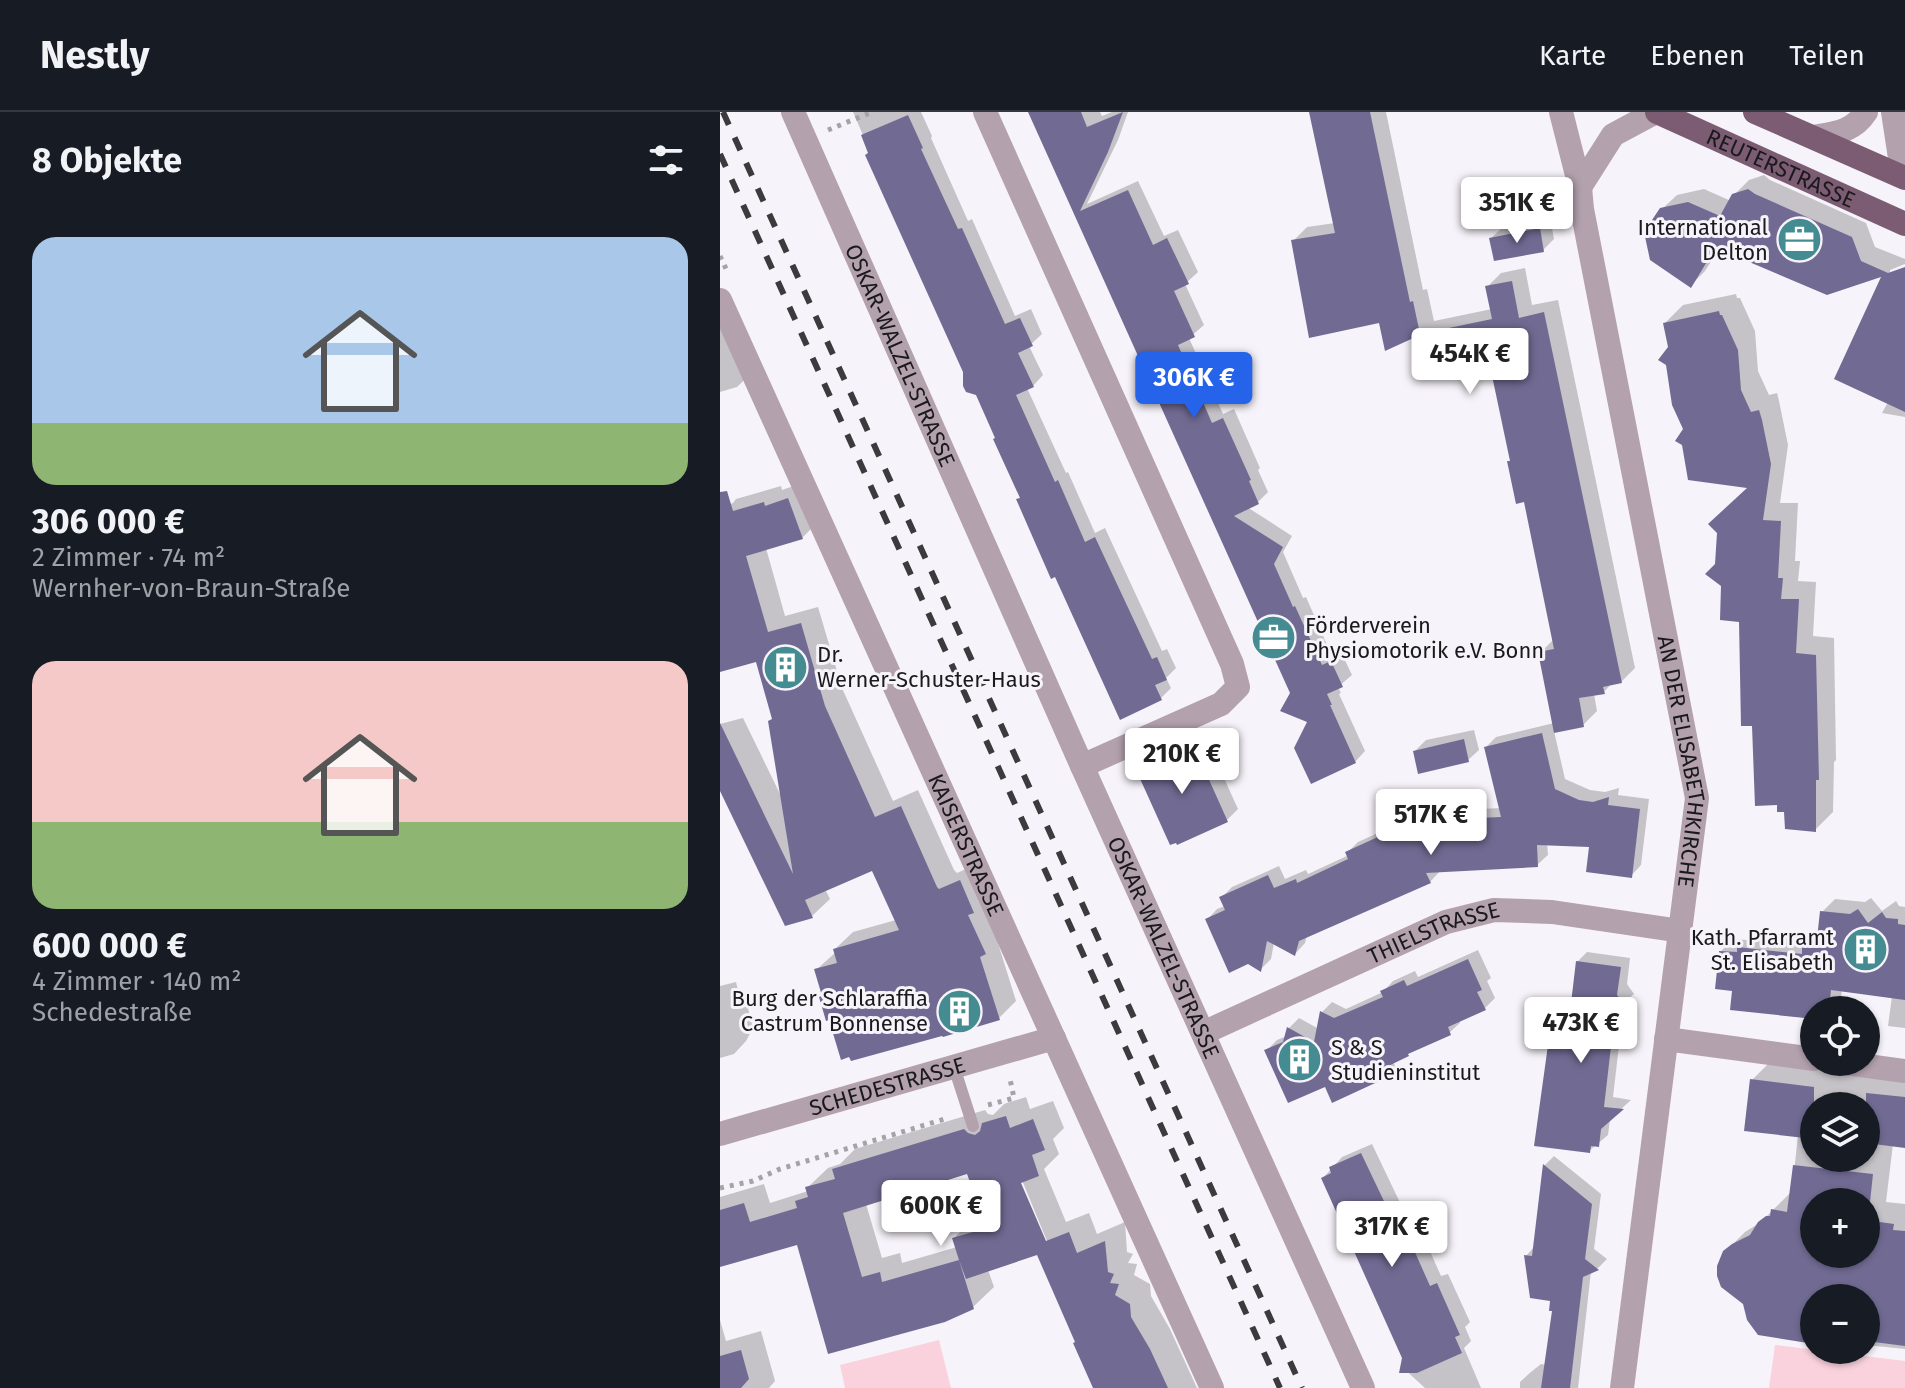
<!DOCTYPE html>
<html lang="de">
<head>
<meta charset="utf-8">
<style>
	:root { --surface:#171b24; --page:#242831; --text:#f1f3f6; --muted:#9ea1a6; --line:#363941; --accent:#2563eb }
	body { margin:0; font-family:"Fira Sans",sans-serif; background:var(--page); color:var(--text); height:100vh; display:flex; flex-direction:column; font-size:30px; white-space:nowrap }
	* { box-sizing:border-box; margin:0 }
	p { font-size:26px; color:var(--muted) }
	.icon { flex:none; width:44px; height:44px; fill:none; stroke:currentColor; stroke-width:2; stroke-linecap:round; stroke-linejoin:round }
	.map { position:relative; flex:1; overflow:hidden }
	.side { display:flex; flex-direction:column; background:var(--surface); width:720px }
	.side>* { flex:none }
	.fabs { position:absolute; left:1080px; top:884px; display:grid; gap:16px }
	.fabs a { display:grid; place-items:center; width:80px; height:80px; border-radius:50%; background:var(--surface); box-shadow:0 2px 6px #0004; font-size:40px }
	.price { position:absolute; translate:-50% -68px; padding:0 18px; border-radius:8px; background:#fff; color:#222; font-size:26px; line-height:52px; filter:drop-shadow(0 2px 4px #0008) }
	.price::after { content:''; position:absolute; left:50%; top:48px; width:24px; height:18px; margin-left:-12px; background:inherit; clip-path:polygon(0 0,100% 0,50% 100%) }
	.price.on { background:var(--accent); color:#fff }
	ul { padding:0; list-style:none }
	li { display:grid; align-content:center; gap:16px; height:424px; padding:0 32px }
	li span { display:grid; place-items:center; height:248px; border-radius:24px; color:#555 }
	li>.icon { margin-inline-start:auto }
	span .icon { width:144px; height:144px; fill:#fffc; stroke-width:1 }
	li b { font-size:34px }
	h2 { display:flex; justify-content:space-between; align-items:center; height:96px; padding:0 32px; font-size:34px }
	header { display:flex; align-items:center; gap:48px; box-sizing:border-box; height:112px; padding:0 40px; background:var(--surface); border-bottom:2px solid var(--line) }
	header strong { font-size:38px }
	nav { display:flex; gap:44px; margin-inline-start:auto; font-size:28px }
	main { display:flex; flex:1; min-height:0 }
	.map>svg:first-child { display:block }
	.green { fill:#fad2dd }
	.shadow { fill:#0003; fill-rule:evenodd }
	.building { fill:#716b93; fill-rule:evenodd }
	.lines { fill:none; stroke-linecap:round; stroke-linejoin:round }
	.path { stroke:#a5a3a8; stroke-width:5; stroke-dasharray:4 6; stroke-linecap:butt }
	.lane { stroke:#b3a1ae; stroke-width:12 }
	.street { stroke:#b3a1ae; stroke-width:24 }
	.primary { stroke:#7b5c73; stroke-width:24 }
	.rail { stroke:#3b3a3d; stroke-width:6; stroke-dasharray:14 14; stroke-linecap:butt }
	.labels { text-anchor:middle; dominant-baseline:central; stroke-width:6; stroke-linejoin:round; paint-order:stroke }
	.street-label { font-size:22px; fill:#1a191b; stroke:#f7f3fa }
	.poi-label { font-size:22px; fill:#1a191b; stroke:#f7f3fa; text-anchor:end }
</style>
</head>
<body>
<header>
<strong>Nestly</strong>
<nav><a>Karte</a><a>Ebenen</a><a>Teilen</a></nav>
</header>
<main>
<section class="side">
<h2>8 Objekte<svg class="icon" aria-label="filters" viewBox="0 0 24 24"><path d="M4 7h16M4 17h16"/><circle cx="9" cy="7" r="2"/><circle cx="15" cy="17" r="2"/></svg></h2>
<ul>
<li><span style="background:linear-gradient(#a9c7e8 75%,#8fb573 0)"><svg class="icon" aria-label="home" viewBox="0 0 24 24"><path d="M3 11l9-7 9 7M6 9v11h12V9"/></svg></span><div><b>306 000 €</b><p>2 Zimmer · 74 m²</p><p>Wernher-von-Braun-Straße</p></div></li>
<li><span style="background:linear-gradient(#f6c9c9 65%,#8fb573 0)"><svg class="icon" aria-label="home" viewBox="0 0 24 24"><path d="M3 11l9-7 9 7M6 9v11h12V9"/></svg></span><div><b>600 000 €</b><p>4 Zimmer · 140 m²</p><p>Schedestraße</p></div></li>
</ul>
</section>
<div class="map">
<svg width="1185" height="1276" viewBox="0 0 1185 1276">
	<rect width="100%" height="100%" fill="#f7f3fa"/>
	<!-- green -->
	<g class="green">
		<polygon points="219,1228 231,1276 125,1276 120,1253"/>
		<polygon points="1055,1233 1185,1249 1185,1276 1049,1276"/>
	</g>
	<!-- shadow -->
	<g class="shadow">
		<polygon points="133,0 201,0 212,24 211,26 248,109 252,107 295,204 311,197 322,222 309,234 323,263 313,274 307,276 346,361 348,360 375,421 385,416 442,539 447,537 456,556 446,566 451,576 440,587 301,385 277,325 245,260"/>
		<polygon points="310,0 380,0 382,4 392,0 408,0 398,28 367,92 418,69 444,124 458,118 478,160 465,172 484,213 469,226 503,302 514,297 540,356 538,358 548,380 538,390 527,395 572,424 563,440 583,486 586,485 612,544 621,540 632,563 618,575 621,581 619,582 645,639 635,650 589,609 572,581"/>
		<polygon points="591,0 666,0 703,178 707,177 714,209 772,197 767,175 781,161 805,156 812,193 838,188 915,556 901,570 892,571 884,580 874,582 877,599 863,613 834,619 845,667 870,678 885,680 899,676 898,683 929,687 921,753 911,764 871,733 827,731 828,743 817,753 721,758 710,770 587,823 585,831 575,842 554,831 551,847 541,857 487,808 497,797 505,794 501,786 512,775 559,754 565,767 586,758 588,762 629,743 628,740 638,730 718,694 719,699 781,696 766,635 776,625 834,611 820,541 834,527 805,387 792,348 768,238 714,249 701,221 666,236 660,209 573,129 587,115 615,111"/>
		<polygon points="1044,63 1050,68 1146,111 1155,135 1185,147 1185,152 1170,158 1170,162 1185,157 1185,305 1162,301 1168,290 1165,161 1016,142 996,142 985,159 971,173 941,98 957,83 984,77 1011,89 1014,83 1029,68"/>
		<polygon points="830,106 834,127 823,138 771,126 782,116"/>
		<polygon points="1016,182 1017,186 1020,186 1035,219 1038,259 1049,283 1057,281 1059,289 1068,333 1060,391 1078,391 1075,449 1080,449 1078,469 1096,470 1093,524 1114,526 1116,648 1114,650 1113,700 1095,718 1066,698 1034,612 1021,508 1003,474 997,453 1030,374 965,317 945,211 963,193"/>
		<polygon points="0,214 38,255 17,275 0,280"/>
		<polygon points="85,370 100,408 82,426 46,436 65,504 98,495 122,576 173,689 198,678 234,758 237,761 257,752 277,828 296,889 279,906 103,883 96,858 116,840 115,837 133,820 176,808 153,756 105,777 110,787 92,804 66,811 0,674 0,612 23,606 61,684 54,606 37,548 0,558 0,396 13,391 16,387 61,374 62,378"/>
		<polygon points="754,618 759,638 748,648 695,639 706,628"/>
		<polygon points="484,622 518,697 507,708 419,660 435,645"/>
		<polygon points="1151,786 1162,799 1176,789 1179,794 1185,795 1185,916 1168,914 1172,884 1122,877 1120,894 1116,898 1094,898 1094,905 1014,877 1001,839 1014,827 1027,828 1032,823 1090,829 1097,822 1099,823 1102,800 1115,787 1145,790"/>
		<polygon points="758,838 771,866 767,869 775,886 765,896 739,908 740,911 729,921 693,937 688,942 673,949 675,954 664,964 606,972 546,939 557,928 567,924 569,916 579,906 599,917 602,900 612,890 626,897 663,880 673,869 695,859 698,865"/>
		<polygon points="867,840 910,846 907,872 914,882 904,891 893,985 911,988 890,1007 888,1023 869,1039 830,933 850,916 857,850"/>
		<polygon points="16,870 19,882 24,880 33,916 26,929 14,942 0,946 0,874"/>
		<path d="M1051 949 1185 964V1034L1173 1032 1166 1090 1185 1092V1237L1146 1233V1186H1094V1230L1005 1140 1025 1120 1041 1110 1072 1079 1078 1023 1032 968ZM1094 994H1146V1046H1094ZM1094 1090H1146V1142H1094Z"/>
		<path d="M306 985 310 997 333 989 344 1016 333 1027 339 1042 324 1057 346 1110 369 1101 377 1122 405 1110 407 1140 413 1142 408 1151 417 1152 414 1163 430 1172 431 1184 450 1217 477 1276H375L357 1229 318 1141 268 1158 274 1175 253 1195 109 1240 78 1130 0 1153V1085L44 1072 50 1091 88 1079 87 1076 108 1056 120 1052 135 1037 265 998 268 1002 273 1003 284 992ZM248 1060 264 1103 254 1106 234 1126 237 1135 182 1151 180 1141 162 1146 146 1092ZM299 1061 327 1129H323L296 1062Z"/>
		<polygon points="652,1032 684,1099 687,1097 693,1111 697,1110 721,1164 728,1162 750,1210 745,1215 751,1229 744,1236 761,1276 705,1276 682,1255 684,1246 603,1066 622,1045"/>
		<polygon points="834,1044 881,1082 874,1137 887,1147 878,1156 871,1159 858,1276 800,1276 800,1270 811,1260 821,1252 826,1253 834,1197 832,1187 806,1144 815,1134 825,1053"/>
		<polygon points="0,1208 6,1229 41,1219 55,1269 49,1276 0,1276"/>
	</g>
	<!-- building -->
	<g class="building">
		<polygon points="308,0 361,0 367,15 403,0 388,40 360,99 408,78 433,133 447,126 469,172 454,179 475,225 458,233 492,311 503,306 531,368 529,369 539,392 514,404 563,435 554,452 573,495 575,494 602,553 611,549 623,575 607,582 612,593 610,593 636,651 591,672 574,636 587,610 560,599 570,581"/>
		<polygon points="589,0 650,0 690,190 693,189 700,222 772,207 765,174 792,169 799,206 824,200 902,571 883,575 885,582 859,586 864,615 834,621 818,540 834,537 804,390 796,392 787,349 790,349 767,240 713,252 700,223 665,239 659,211 589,226 571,128 615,121"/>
		<polygon points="188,3 203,36 201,37 238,117 242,116 285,212 300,206 313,234 298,241 314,275 296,283 335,370 338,368 365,430 375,425 432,547 437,545 447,568 435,573 442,588 400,608 335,465 331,467 296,387 300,386 273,327 275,326 256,283 246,280 243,274 243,260 145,43 148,41 141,23"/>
		<polygon points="1028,77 1035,82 1132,125 1141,149 1168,161 1185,155 1185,300 1114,267 1161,165 1107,183 1015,144 1015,146 991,143 971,176 930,148 924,120 940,96 968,90 1000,104 1012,82"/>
		<polygon points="820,116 824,140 774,149 769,126"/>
		<polygon points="999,199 1000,203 1002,203 1018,238 1021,278 1031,300 1039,298 1042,308 1051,352 1043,408 1061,409 1058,466 1063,466 1061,487 1079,487 1076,541 1096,543 1099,668 1096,668 1096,720 1065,717 1064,700 1057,700 1057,693 1035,694 1032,614 1021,614 1019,510 1000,508 1001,474 985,462 995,452 997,421 988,412 1027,376 968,368 962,333 955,329 963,317 952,293 946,253 938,248 948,235 943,211"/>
		<polygon points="7,379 13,399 44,390 45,394 68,386 83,427 26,444 48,520 81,511 105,594 155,705 181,694 217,775 219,777 240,768 254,801 248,803 266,842 260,845 280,908 223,925 222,924 131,949 129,945 121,948 109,908 106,909 99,885 102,884 94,857 117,851 113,837 179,818 152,759 85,788 93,806 65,814 0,679 0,611 73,762 48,609 52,607 36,550 0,560 0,380"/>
		<polygon points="822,621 835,677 859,688 873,690 889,685 888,693 920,697 912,766 866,760 869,735 817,733 818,755 706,761 711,771 579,829 575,844 547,829 541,860 528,852 509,861 485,807 505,798 499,785 548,763 554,776 576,767 577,771 628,747 625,740 708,702 709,708 781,705 764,635"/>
		<polygon points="744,627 749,650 698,662 693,639"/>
		<polygon points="473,632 508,710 457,733 456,731 450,733 417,660 422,657 422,655"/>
		<polygon points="1138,797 1148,811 1162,800 1166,806 1178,807 1178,812 1185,813 1185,888 1111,878 1109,898 1094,898 1094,907 1010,898 1012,879 995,877 999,839 1017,840 1017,835 1082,842 1082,834 1096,836 1100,799 1130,802"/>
		<polygon points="748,847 762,878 757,880 766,898 728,915 731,923 688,942 689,944 662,957 666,966 612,991 605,975 568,991 544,938 563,930 567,915 594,930 600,899 614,906 663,885 660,879 684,868 687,874"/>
		<polygon points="856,849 901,855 897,883 905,893 895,900 884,995 904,997 881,1017 879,1035 871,1034 870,1041 814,1034 828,933 835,933 836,925 847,925"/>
		<polygon points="1030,967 1094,975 1094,1027 1024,1019"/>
		<polygon points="1146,981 1185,985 1185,1036 1146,1031"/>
		<path d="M286 1004 290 1016 313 1007 325 1038 312 1043 319 1064 301 1071 326 1129 349 1120 357 1141 385 1129 388 1160 394 1162 390 1171 399 1172 395 1183 410 1192 411 1205 430 1237 448 1276H373L353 1231 355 1230 317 1143 246 1167 239 1148 254 1197 225 1210 108 1242 77 1133 0 1155V1098L24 1091 30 1110 77 1096 75 1089 88 1085 85 1075 115 1067 112 1057 244 1017 248 1021 255 1023 260 1019 262 1011ZM247 1062 267 1116 232 1126 239 1148 162 1170 160 1160 142 1165 123 1101Z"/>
		<polygon points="641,1041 673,1108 676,1106 682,1121 686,1120 710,1174 717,1171 740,1223 735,1225 742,1241 697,1261 679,1261 682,1246 601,1066 611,1061 609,1055"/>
		<polygon points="823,1052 872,1092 865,1147 879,1158 863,1165 850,1276 821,1276 832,1199 829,1199 830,1189 810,1186 804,1143 812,1144"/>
		<polygon points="1073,1053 1153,1062 1150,1090 1094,1090 1094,1142 1146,1142 1146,1108 1174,1112 1173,1118 1185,1119 1185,1234 1146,1229 1146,1186 1094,1186 1094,1232 1038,1223 1027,1208 1023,1192 1001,1175 997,1164 997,1154 1003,1139 1012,1132 1030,1123 1038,1110 1046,1104 1050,1104 1051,1097 1067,1100"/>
		<polygon points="21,1238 29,1267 21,1276 0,1276 0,1244"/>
	</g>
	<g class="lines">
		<!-- path -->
		<g class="path">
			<polyline points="108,18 152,0"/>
			<polyline points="0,144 8,161"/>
			<polyline points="268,993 294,986 290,967"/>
			<polyline points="0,1076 33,1069 60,1057 228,1006"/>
		</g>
		<!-- lane -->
		<polyline class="lane" points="234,955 253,1014"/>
		<!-- street -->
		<g class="street">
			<path id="s1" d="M73 0 362 654 643 1276"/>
			<polyline points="265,0 512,552 518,575 501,592 362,654"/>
			<path id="s2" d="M841 0 860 75 862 97 977 686 902 1276"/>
			<polyline points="1173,0 1180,46 1185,52"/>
			<path d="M1093 25C1115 21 1133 20 1146 0"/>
			<polyline points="860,75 893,23 936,0"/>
			<path id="s3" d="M0 188 492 1276"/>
			<path id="s4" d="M483 921 726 810 774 798 832 800 961 819"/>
			<polyline points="946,927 1094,947"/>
			<polyline points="1118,950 1185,959"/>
			<path id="s5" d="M0 1022 334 926"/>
		</g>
		<!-- primary -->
		<g class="primary">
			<path id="s6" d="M937 0 1185 112"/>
			<polyline points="1035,0 1185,66"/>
		</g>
		<!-- rail -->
		<g class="rail">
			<polyline points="3,0 582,1276"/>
			<polyline points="0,42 560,1276"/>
		</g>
	</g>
	<!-- icons -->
	<defs>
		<symbol id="office-disc" viewBox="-11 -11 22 22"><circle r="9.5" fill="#448c91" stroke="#f7f3fa"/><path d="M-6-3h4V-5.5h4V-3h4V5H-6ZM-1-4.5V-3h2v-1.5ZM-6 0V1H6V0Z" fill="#fff"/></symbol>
		<symbol id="building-disc" viewBox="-11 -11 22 22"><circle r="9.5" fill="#448c91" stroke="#f7f3fa"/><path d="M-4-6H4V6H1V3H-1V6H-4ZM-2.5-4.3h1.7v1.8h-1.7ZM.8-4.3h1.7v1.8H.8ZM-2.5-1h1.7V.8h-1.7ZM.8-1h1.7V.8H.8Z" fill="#fff"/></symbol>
	</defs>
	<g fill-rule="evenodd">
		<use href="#office-disc" x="1054" y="102" width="51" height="51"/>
		<use href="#office-disc" x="528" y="500" width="51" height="51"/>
		<use href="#building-disc" x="40" y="530" width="51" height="51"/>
		<use href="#building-disc" x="1120" y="812" width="51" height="51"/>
		<use href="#building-disc" x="214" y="874" width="51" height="51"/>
		<use href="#building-disc" x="554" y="922" width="51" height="51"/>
	</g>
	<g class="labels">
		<!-- street labels -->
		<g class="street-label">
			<text stroke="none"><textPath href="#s6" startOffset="136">REUTERSTRASSE</textPath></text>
			<text stroke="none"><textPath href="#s1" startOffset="266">OSKAR-WALZEL-STRASSE</textPath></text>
			<text stroke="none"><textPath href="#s2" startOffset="662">AN DER ELISABETHKIRCHE</textPath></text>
			<text stroke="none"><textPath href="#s3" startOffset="598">KAISERSTRASSE</textPath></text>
			<text stroke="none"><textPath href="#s4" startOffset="252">THIELSTRASSE</textPath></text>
			<text stroke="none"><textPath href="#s1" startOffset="914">OSKAR-WALZEL-STRASSE</textPath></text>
			<text stroke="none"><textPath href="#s5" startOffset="174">SCHEDESTRASSE</textPath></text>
		</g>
		<!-- poi labels -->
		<g class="poi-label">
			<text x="1048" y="115">International<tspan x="1048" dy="25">Delton</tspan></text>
			<text x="585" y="513" text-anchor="start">Förderverein<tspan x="585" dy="25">Physiomotorik e.V. Bonn</tspan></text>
			<text x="97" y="542" text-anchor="start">Dr.<tspan x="97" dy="25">Werner-Schuster-Haus</tspan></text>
			<text x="1114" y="825">Kath. Pfarramt<tspan x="1114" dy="25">St. Elisabeth</tspan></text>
			<text x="208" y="886">Burg der Schlaraffia<tspan x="208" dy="25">Castrum Bonnense</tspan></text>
			<text x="611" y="935" text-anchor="start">S &amp; S<tspan x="611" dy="25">Studieninstitut</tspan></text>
		</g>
	</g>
</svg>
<div class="fabs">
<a><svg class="icon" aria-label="locate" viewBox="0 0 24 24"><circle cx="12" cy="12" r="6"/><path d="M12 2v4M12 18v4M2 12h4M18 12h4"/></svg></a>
<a><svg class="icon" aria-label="layers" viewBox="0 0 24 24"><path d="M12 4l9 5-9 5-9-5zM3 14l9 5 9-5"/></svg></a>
<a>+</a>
<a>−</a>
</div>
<b class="price" style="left:797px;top:133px">351K €</b>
<b class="price" style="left:750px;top:284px">454K €</b>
<b class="price on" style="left:474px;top:308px">306K €</b>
<b class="price" style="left:462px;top:684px">210K €</b>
<b class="price" style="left:711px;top:745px">517K €</b>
<b class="price" style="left:861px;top:953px">473K €</b>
<b class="price" style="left:221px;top:1136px">600K €</b>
<b class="price" style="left:672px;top:1157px">317K €</b>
</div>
</main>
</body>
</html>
